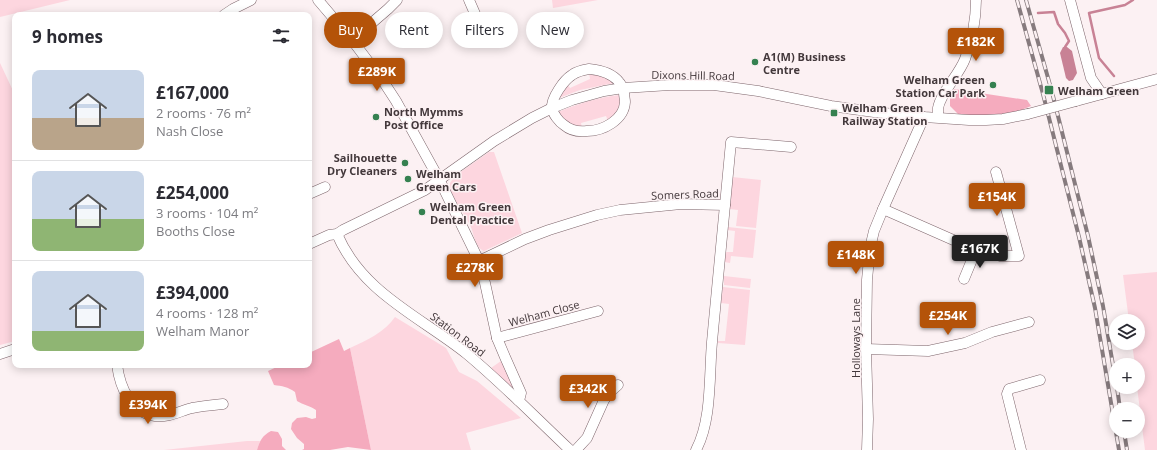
<!DOCTYPE html>
<html lang="en">
<head>
<meta charset="utf-8">
<style>
	:root { --surface:#fff; --page:#f2f2f3; --text:#2b2b33; --muted:#7c7c81; --line:#e1e1e2; --accent:#b45309 }
	body { margin:0; font-family:"Open Sans",sans-serif; background:var(--page); color:var(--text); height:100vh; display:flex; flex-direction:column; font-size:15px; white-space:nowrap }
	* { box-sizing:border-box; margin:0 }
	p { font-size:13px; color:var(--muted) }
	.icon { flex:none; width:22px; height:22px; fill:none; stroke:currentColor; stroke-width:2; stroke-linecap:round; stroke-linejoin:round }
	.map { position:relative; flex:1; overflow:hidden }
	.side { position:absolute; left:12px; top:12px; width:300px; height:356px; display:flex; flex-direction:column; background:var(--surface); border-radius:8px; box-shadow:0 2px 10px #0003 }
	.side>* { flex:none }
	.banner { position:absolute; left:324px; top:12px; width:380px; height:36px; display:flex; gap:8px }
	.fabs { position:absolute; left:1109px; top:314px; display:grid; gap:8px }
	.fabs a { display:grid; place-items:center; width:36px; height:36px; border-radius:50%; background:var(--surface); box-shadow:0 2px 10px #0003; font-size:20px }
	.price { position:absolute; translate:-50% -34px; padding:0 9px; border-radius:4px; background:var(--accent); color:#fff; font-size:13px; line-height:26px; filter:drop-shadow(0 1px 2px #0008) }
	.price::after { content:''; position:absolute; left:50%; top:24px; width:12px; height:9px; margin-left:-6px; background:inherit; clip-path:polygon(0 0,100% 0,50% 100%) }
	.price.current { background:#222; color:#fff }
	ul { padding:0; list-style:none }
	li { display:flex; align-items:center; gap:12px; height:100px; padding:0 20px }
	li+li { border-top:1px solid var(--line) }
	li span { display:grid; place-items:center; flex:none; width:112px; height:80px; border-radius:8px; color:#555 }
	li>.icon { margin-inline-start:auto }
	span .icon { width:48px; height:48px; fill:#fffc; stroke-width:1 }
	li b { font-size:17px }
	h2 { display:flex; justify-content:space-between; align-items:center; height:48px; padding:0 20px; font-size:17px }
	.chip { padding:0 14px; border-radius:18px; background:var(--surface); box-shadow:0 2px 10px #0003; font-size:14px; line-height:36px }
	.chip.current { background:var(--accent); color:#fff }
	.map>svg:first-child { display:block }
	.green { fill:#fdd6df }
	.forest { fill:#f5abbe }
	.water { fill:#c88295 }
	.lines { fill:none; stroke-linecap:round; stroke-linejoin:round }
	.stream { stroke:#c88295; stroke-width:2.5 }
	.minor-casing { stroke:#7d656b; stroke-width:11 }
	.minor { stroke:#fff; stroke-width:10 }
	.rail-casing { stroke:#867b7e; stroke-width:4 }
	.rail { stroke:#fcf1f3; stroke-width:2.5; stroke-dasharray:8; stroke-linecap:butt }
	.minor-bridge-casing { stroke:#7d656b; stroke-width:11; stroke-linecap:butt }
	.minor-bridge { stroke:#fff; stroke-width:10 }
	.poi-dot { fill:#358150; stroke:#fcf1f3; stroke-width:1.5 }
	.labels { text-anchor:middle; dominant-baseline:central; stroke-width:3; stroke-linejoin:round; paint-order:stroke }
	.poi-label { font-size:11px; font-weight:bold; fill:#43383b; stroke:#fcf1f3; text-anchor:start }
	.street-label { font-size:11px; fill:#43383b; stroke:#fcf1f3 }
</style>
</head>
<body>
<div class="map">
<svg width="1157" height="450" viewBox="0 0 1157 450">
	<rect width="100%" height="100%" fill="#fcf1f3"/>
	<!-- green -->
	<g class="green">
		<polygon points="0,0 70,0 0,17"/>
		<polygon points="552,0 598,0 553,8"/>
		<polygon points="0,63 15,95 15,341 0,345"/>
		<polygon points="589,73 602,75 614,83 580,90 559,98 567,84 570,88 590,79"/>
		<path d="M620 95 622 107 608 121 606 116 581 123 582 128 569 127 558 112C578 104 598 97 620 95Z"/>
		<path d="M489 152H494L522 233 484 251C475 248 474 233 470 225 464 212 450 197 450 183L455 176Z"/>
		<polygon points="732,177 761,180 756,228 736,226 738,210 729,209"/>
		<polygon points="728,227 756,230 753,258 731,256 730,263 724,262 725,252 733,252 735,231 727,230"/>
		<polygon points="1157,272 1157,450 1145,450 1137,387 1138,365 1135,365 1132,343 1138,343 1138,321 1129,321 1123,275"/>
		<polygon points="724,276 751,279 750,288 724,285"/>
		<polygon points="723,287 750,290 745,345 718,343 718,341 725,341 729,304 721,303"/>
		<path d="M395 317 446 348 459 372 477 381 521 418 466 433 471 450H371L350 348C367 340 385 332 395 317Z"/>
		<polygon points="501,361 516,388 513,390 491,368"/>
		<polygon points="247,441 260,441 257,450 164,450"/>
	</g>
	<!-- forest -->
	<g class="forest">
		<polygon points="954,89 1027,100 1031,106 1014,113 983,116 958,114 950,106 950,98"/>
		<path d="M339 339 344 351 350 348 371 450 348 447 330 450H302L304 449V444L297 438 291 429 292 423 297 418 306 417 312 419 316 418V410C311 406 303 405 297 401L295 392C288 387 282 386 274 385L268 371 281 365H309V353Z"/>
		<path d="M271 431 278 432 282 439V446L286 450H257C260 440 262 436 271 431Z"/>
	</g>
	<!-- water -->
	<polygon class="water" points="1063,47 1067,47 1072,51 1077,73 1073,80 1069,81 1066,78 1060,53"/>
	<g class="lines">
		<!-- stream -->
		<g class="stream">
			<polyline points="1038,13 1054,12 1058,24 1065,33 1069,41 1065,47"/>
			<polyline points="1114,76 1099,58 1089,13 1125,5 1133,0"/>
		</g>
		<defs>
			<g id="minor">
				<polyline points="318,0 352,40 383,81 396,101 440,181 479,261 485,283 497,338 505,357 521,393 520,397 518,400"/>
				<polyline points="469,0 476,16 475,31"/>
				<polyline points="1070,0 1091,78 1102,94"/>
				<polyline points="224,15 233,9 251,0"/>
				<polyline points="352,40 388,9 397,0"/>
				<path d="M589 69C600 70 612 73 619 82 622 85 623 89 624 93 624 96 625 99 625 102 624 120 603 131 587 131 579 132 571 131 564 125 559 122 553 114 552 108 551 98 564 80 572 75 577 71 583 70 589 69Z"/>
				<polyline points="1076,101 1157,79"/>
				<path d="M938 117C938 114 938 111 938 108 941 92 959 75 965 59 972 40 976 19 976 0"/>
				<polyline points="309,194 325,187"/>
				<polyline points="883,209 976,250 1000,256 1019,256 996,172"/>
				<path d="M337 234C362 293 421 317 467 354 503 384 536 418 570 450"/>
				<polyline points="309,244 329,235 337,234 343,230 425,190 494,141 532,118 552,108 572,100 604,91 623,88 670,85 714,85 758,91 831,106 874,112 924,117 969,120 986,120 1003,119 1028,114"/>
				<polyline points="479,261 525,239 549,230 597,215 620,210 681,204 725,205"/>
				<polyline points="964,279 976,250"/>
				<polyline points="497,338 598,311"/>
				<polyline points="866,349 928,351 965,343 992,332 1029,322"/>
				<polyline points="0,354 15,349"/>
				<path d="M117 365C120 387 130 412 155 416 168 418 180 411 192 408 202 406 213 405 223 404"/>
				<polyline points="576,450 587,438 604,400 609,393 618,385"/>
				<path d="M696 450C712 420 709 376 712 342 718 275 725 208 731 142L791 147"/>
				<polyline points="867,450 868,419 866,349 867,280 870,248 874,231 883,209 924,117"/>
				<polyline points="1021,450 1007,394 1009,389 1040,380"/>
			</g>
		</defs>
		<!-- minor casing -->
		<use href="#minor" class="minor-casing"/>
		<!-- minor -->
		<use href="#minor" class="minor"/>
		<defs>
			<g id="rail">
				<polyline points="1017,0 1043,94 1079,237 1095,308 1119,450"/>
				<polyline points="1026,0 1052,92 1088,236 1103,306 1116,383"/>
				<polyline points="1117,387 1120,409"/>
				<polyline points="1124,431 1127,450"/>
			</g>
		</defs>
		<!-- rail casing -->
		<use href="#rail" class="rail-casing"/>
		<!-- rail -->
		<use href="#rail" class="rail"/>
		<defs>
			<polyline id="minor-bridge" points="1028,114 1076,101"/>
		</defs>
		<!-- minor-bridge casing -->
		<use href="#minor-bridge" class="minor-bridge-casing"/>
		<!-- minor-bridge -->
		<use href="#minor-bridge" class="minor-bridge"/>
	</g>
	<!-- markers -->
	<g class="poi-dot">
		<circle cx="755" cy="62" r="4"/>
		<circle cx="993" cy="85" r="4"/>
		<rect x="1044" y="85" width="10" height="10" rx="2"/>
		<rect x="830" y="109" width="8" height="8" rx="2"/>
		<circle cx="376" cy="117" r="4"/>
		<circle cx="405" cy="163" r="4"/>
		<circle cx="408" cy="179" r="4"/>
		<circle cx="422" cy="212" r="4"/>
	</g>
	<g class="labels">
		<!-- poi labels -->
		<g class="poi-label">
			<text x="763" y="56">A1(M) Business<tspan x="763" dy="13">Centre</tspan></text>
			<text x="985" y="79" text-anchor="end">Welham Green<tspan x="985" dy="13">Station Car Park</tspan></text>
			<text x="1058" y="90">Welham Green</text>
			<text x="842" y="107">Welham Green<tspan x="842" dy="13">Railway Station</tspan></text>
			<text x="384" y="111">North Mymms<tspan x="384" dy="13">Post Office</tspan></text>
			<text x="397" y="157" text-anchor="end">Sailhouette<tspan x="397" dy="13">Dry Cleaners</tspan></text>
			<text x="416" y="173">Welham<tspan x="416" dy="13">Green Cars</tspan></text>
			<text x="430" y="206">Welham Green<tspan x="430" dy="13">Dental Practice</tspan></text>
		</g>
		<!-- street labels -->
		<g class="street-label">
			<text transform="translate(693 75) rotate(1)">Dixons Hill Road</text>
			<text transform="translate(685 194) rotate(-2)">Somers Road</text>
			<text transform="translate(544 313) rotate(-15)">Welham Close</text>
			<text transform="translate(458 334) rotate(37)">Station Road</text>
			<text transform="translate(855 338) rotate(-90)">Holloways Lane</text>
		</g>
	</g>
</svg>
<div class="fabs">
<a><svg class="icon" aria-label="layers" viewBox="0 0 24 24"><path d="M12 4l9 5-9 5-9-5zM3 14l9 5 9-5"/></svg></a>
<a>+</a>
<a>−</a>
</div>
<b class="price" style="left:976px;top:62px">£182K</b>
<b class="price" style="left:377px;top:92px">£289K</b>
<b class="price" style="left:997px;top:217px">£154K</b>
<b class="price current" style="left:980px;top:269px">£167K</b>
<b class="price" style="left:856px;top:275px">£148K</b>
<b class="price" style="left:475px;top:288px">£278K</b>
<b class="price" style="left:948px;top:336px">£254K</b>
<b class="price" style="left:588px;top:409px">£342K</b>
<b class="price" style="left:148px;top:425px">£394K</b>
<div class="banner">
<a class="chip current">Buy</a>
<a class="chip">Rent</a>
<a class="chip">Filters</a>
<a class="chip">New</a>
</div>
<section class="side">
<h2>9 homes<svg class="icon" aria-label="filters" viewBox="0 0 24 24"><path d="M4 7h16M4 17h16"/><circle cx="9" cy="7" r="2"/><circle cx="15" cy="17" r="2"/></svg></h2>
<ul>
<li><span style="background:linear-gradient(#c9d6e8 60%,#b9a48a 0)"><svg class="icon" aria-label="home" viewBox="0 0 24 24"><path d="M3 11l9-7 9 7M6 9v11h12V9"/></svg></span><div><b>£167,000</b><p>2 rooms · 76 m²</p><p>Nash Close</p></div></li>
<li><span style="background:linear-gradient(#c9d6e8 60%,#8fb573 0)"><svg class="icon" aria-label="home" viewBox="0 0 24 24"><path d="M3 11l9-7 9 7M6 9v11h12V9"/></svg></span><div><b>£254,000</b><p>3 rooms · 104 m²</p><p>Booths Close</p></div></li>
<li><span style="background:linear-gradient(#c9d6e8 75%,#8fb573 0)"><svg class="icon" aria-label="home" viewBox="0 0 24 24"><path d="M3 11l9-7 9 7M6 9v11h12V9"/></svg></span><div><b>£394,000</b><p>4 rooms · 128 m²</p><p>Welham Manor</p></div></li>
</ul>
</section>
</div>
</body>
</html>
